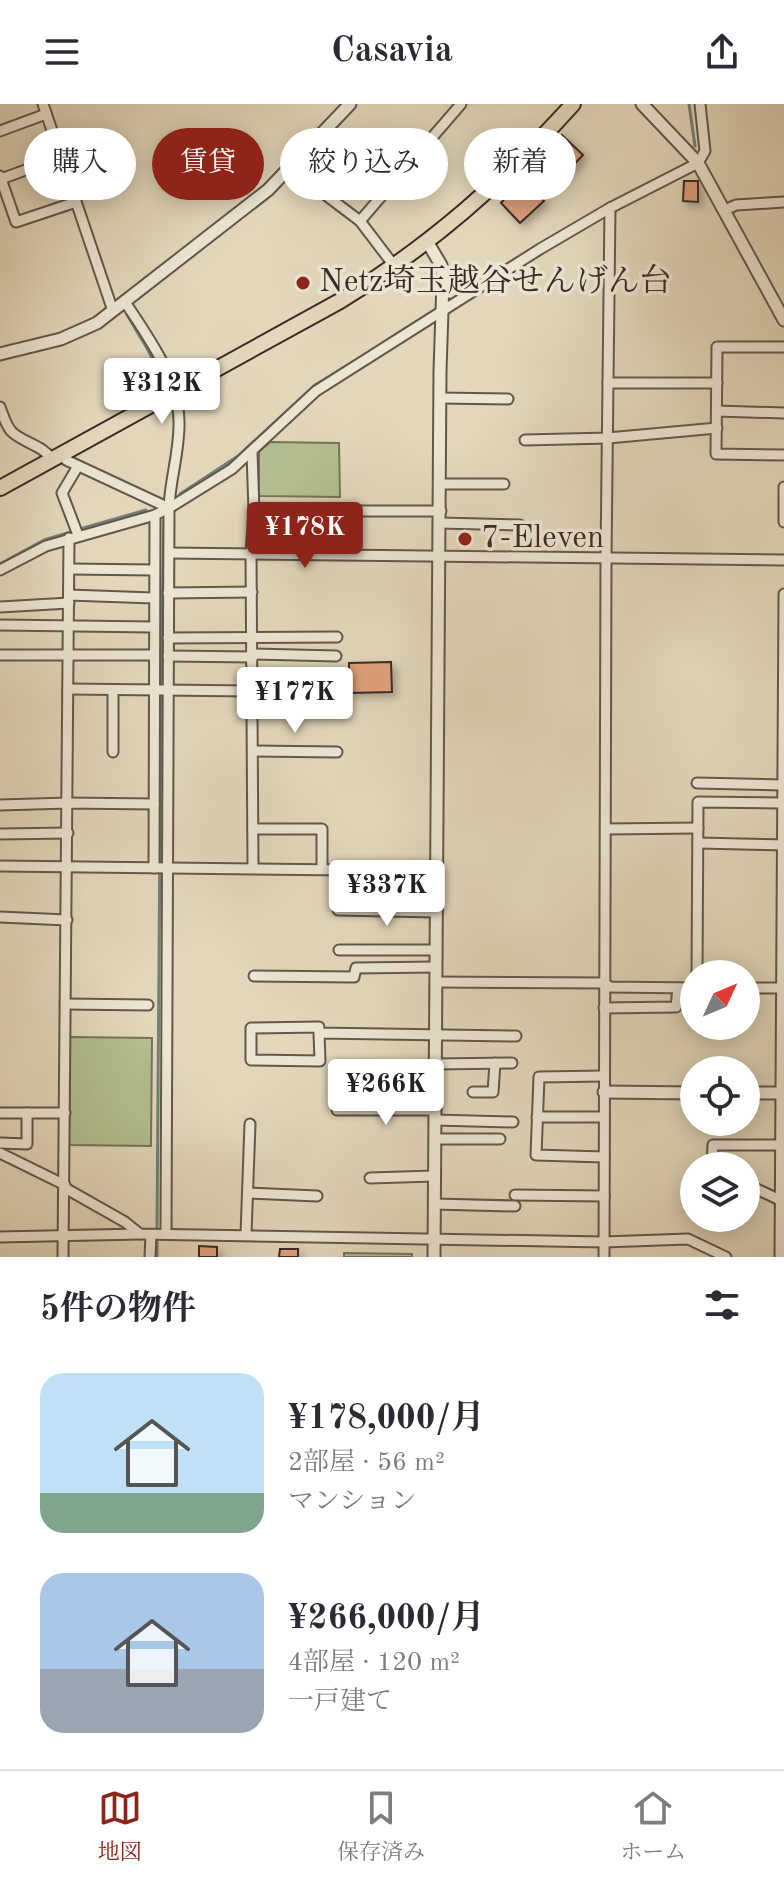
<!DOCTYPE html>
<html lang="ja">
<head>
<meta charset="utf-8">
<style>
	:root { --surface:#fff; --page:#f7f7f7; --text:#2b2b33; --muted:#7c7c81; --line:#e1e1e2; --accent:#8f2418 }
	body { margin:0; font-family:"Old Standard TT","Noto Serif JP",serif; background:var(--page); color:var(--text); height:100vh; display:flex; flex-direction:column; font-size:30px; white-space:nowrap }
	* { box-sizing:border-box; margin:0 }
	p { font-size:26px; color:var(--muted) }
	.icon { flex:none; width:44px; height:44px; fill:none; stroke:currentColor; stroke-width:2; stroke-linecap:round; stroke-linejoin:round }
	.map { position:relative; height:1153px; overflow:hidden }
	.drawer { display:flex; flex-direction:column; background:var(--surface); flex:1 }
	.drawer>* { flex:none }
	.hud { position:absolute; left:24px; top:24px; width:736px; height:72px; display:flex; gap:16px }
	.needle { width:52px; rotate:46deg }
	.tools { position:absolute; left:680px; top:856px; display:grid; gap:16px }
	.tools a { display:grid; place-items:center; width:80px; height:80px; border-radius:50%; background:var(--surface); box-shadow:0 4px 20px #0003; font-size:40px }
	.price { position:absolute; translate:-50% -68px; padding:0 18px; border-radius:8px; background:#fff; color:#222; font-size:26px; line-height:52px; filter:drop-shadow(0 2px 4px #0008) }
	.price::after { content:''; position:absolute; left:50%; top:48px; width:24px; height:18px; margin-left:-12px; background:inherit; clip-path:polygon(0 0,100% 0,50% 100%) }
	.price.active { background:var(--accent); color:#fff }
	ul { padding:0; list-style:none }
	li { display:flex; align-items:center; gap:24px; height:200px; padding:0 40px }
	li span { display:grid; place-items:center; flex:none; width:224px; height:160px; border-radius:24px; color:#555 }
	li>.icon { margin-inline-start:auto }
	span .icon { width:96px; height:96px; fill:#fffc; stroke-width:1 }
	li b { font-size:34px }
	h2 { display:flex; justify-content:space-between; align-items:center; height:96px; padding:0 40px; font-size:34px }
	.tag { padding:0 28px; border-radius:36px; background:var(--surface); box-shadow:0 4px 20px #0003; font-size:28px; line-height:72px }
	.tag.active { background:var(--accent); color:#fff }
	header { display:flex; justify-content:space-between; align-items:center; height:104px; padding:0 40px; background:var(--surface); font-size:36px; font-weight:600 }
	.tab-bar { display:flex; justify-content:space-around; align-items:center; height:112px; border-top:2px solid var(--line); background:var(--surface); font-size:22px; color:var(--muted) }
	.tab-bar a { display:grid; justify-items:center; gap:4px }
	.tab-bar .active { color:var(--accent) }
	.map>svg:first-child { display:block }
	.green { fill:#b3be90; stroke:#76755a; stroke-width:2 }
	.lines { fill:none; stroke-linecap:round; stroke-linejoin:round }
	.stream { stroke:#718177; stroke-width:3 }
	.building { fill:#dea17b; stroke:#3a2c25; stroke-width:2; filter:url(#shadow) }
	.minor-casing { stroke:#64574a; stroke-width:13 }
	.tertiary-casing { stroke:#64574a; stroke-width:15 }
	.primary-casing { stroke:#3a2c25; stroke-width:18 }
	.minor { stroke:#ece5d3; stroke-width:9 }
	.tertiary { stroke:#ece5d3; stroke-width:11 }
	.primary { stroke:#e2d7bb; stroke-width:14 }
	.poi-dot { fill:#8f2418; stroke:#ece5d3; stroke-width:3 }
	.labels { text-anchor:middle; dominant-baseline:central; stroke-width:7; stroke-linejoin:round; paint-order:stroke }
	.poi-label { font-size:32px; fill:#3a2c25; stroke:#ece5d3; text-anchor:start }
</style>
</head>
<body>
<header><svg class="icon" aria-label="menu" viewBox="0 0 24 24"><path d="M4 6h16M4 12h16M4 18h16"/></svg>Casavia<svg class="icon" aria-label="share" viewBox="0 0 24 24"><path d="M12 15V3M7 8l5-5 5 5M5 13v7h14v-7"/></svg></header>
<div class="map">
<svg width="784" height="1153" viewBox="0 0 784 1153">
	<defs>
		<filter id="shadow"><feDropShadow dx="4.5" dy="4.5" stdDeviation="4" flood-color="#0004"/></filter>
	</defs>
	<rect width="100%" height="100%" fill="#e2d7bb"/>
	<filter id="stains"><feTurbulence type="fractalNoise" baseFrequency=".0025" numOctaves="4"/><feColorMatrix values="0 0 0 0 .2 0 0 0 0 .09 0 0 0 0 .02 0 0 0 .5 -.17"/></filter>
	<radialGradient id="worn" r=".72"><stop offset=".6" stop-color="#630" stop-opacity="0"/><stop offset="1" stop-color="#630" stop-opacity=".3"/></radialGradient>
	<!-- green -->
	<g class="green">
		<polygon points="270,338 339,339 340,393 259,392 259,348"/>
		<polygon points="70,933 152,934 151,1042 69,1041"/>
		<polygon points="344,1149 412,1150 412,1153 344,1153"/>
	</g>
	<g class="lines">
		<!-- stream -->
		<g class="stream">
			<polyline points="689,0 695,42"/>
			<polyline points="126,209 148,246 163,279"/>
			<polyline points="384,238 435,206"/>
			<polyline points="180,390 238,352 315,281 361,253"/>
			<polyline points="80,425 146,406"/>
			<polyline points="0,460 44,436 74,427"/>
			<polyline points="161,582 164,418"/>
			<polyline points="157,1126 161,590"/>
			<polyline points="157,1153 157,1134"/>
		</g>
	</g>
	<!-- building -->
	<g class="building">
		<polygon points="562,31 583,51 564,71 543,52"/>
		<polygon points="525,77 544,97 520,119 501,99 514,83 516,85"/>
		<polygon points="684,77 698,77 698,98 683,97"/>
		<polygon points="391,558 392,588 349,589 349,559"/>
		<polygon points="199,1142 217,1143 217,1153 199,1153"/>
		<polygon points="280,1145 298,1145 298,1153 279,1153"/>
	</g>
	<g class="lines">
		<defs>
			<g id="minor">
				<polyline points="43,0 113,207"/>
				<polyline points="0,27 46,10"/>
				<polyline points="290,64 360,117 395,163"/>
				<polyline points="0,72 16,118 76,98"/>
				<polyline points="1,75 61,53"/>
				<polyline points="725,106 736,101 784,98"/>
				<polyline points="360,117 461,0"/>
				<path d="M125 198C148 233 178 273 179 317 180 346 170 375 169 404L166 1129"/>
				<polyline points="784,243 717,243 716,350 784,351"/>
				<polyline points="608,279 717,279"/>
				<polyline points="440,294 508,295"/>
				<path d="M0 303C3 311 6 322 12 328 24 339 42 341 52 355"/>
				<polyline points="717,307 784,309"/>
				<polyline points="525,336 608,334 717,324"/>
				<polyline points="252,348 254,407 251,449 253,764"/>
				<polyline points="62,349 66,356 169,404 232,365 316,287 540,145 610,104 698,59 705,47 700,0"/>
				<polyline points="78,362 62,389 78,431"/>
				<polyline points="441,380 504,380"/>
				<polyline points="784,383 784,418"/>
				<polyline points="254,407 441,407"/>
				<polyline points="441,419 520,421"/>
				<polyline points="170,449 784,456"/>
				<polyline points="69,465 154,466"/>
				<polyline points="0,466 46,442 155,411 169,404"/>
				<polyline points="168,489 252,488"/>
				<polyline points="69,491 153,494"/>
				<polyline points="0,503 69,499"/>
				<polyline points="0,521 153,523"/>
				<polyline points="168,534 337,533"/>
				<polyline points="253,550 336,552"/>
				<polyline points="0,551 153,551"/>
				<polyline points="168,552 253,553"/>
				<polyline points="253,579 337,580"/>
				<polyline points="68,585 253,587"/>
				<polyline points="113,586 113,648"/>
				<polyline points="253,607 337,608"/>
				<polyline points="253,647 337,648"/>
				<polyline points="697,679 783,681"/>
				<polyline points="0,701 68,699 154,700"/>
				<polyline points="253,725 322,725 322,765"/>
				<polyline points="606,725 698,724"/>
				<polyline points="0,730 68,729"/>
				<polyline points="698,739 784,741"/>
				<polyline points="0,762 437,767"/>
				<polyline points="154,764 155,411"/>
				<polyline points="338,806 437,808"/>
				<polyline points="0,813 67,816"/>
				<polyline points="339,846 436,846"/>
				<polyline points="697,870 698,698 783,699"/>
				<polyline points="254,872 354,873 356,864 436,863"/>
				<polyline points="436,878 604,879 610,883 694,884"/>
				<polyline points="746,884 784,884"/>
				<polyline points="66,900 148,901"/>
				<polyline points="604,904 676,903 678,884"/>
				<polyline points="319,929 320,957 251,956 251,924 319,923 319,929 516,932"/>
				<polyline points="435,960 512,959"/>
				<polyline points="604,972 539,973 536,1051 604,1053"/>
				<polyline points="473,988 493,988 495,959"/>
				<polyline points="337,1006 435,1006"/>
				<polyline points="0,1009 65,1009"/>
				<polyline points="537,1013 604,1013"/>
				<polyline points="435,1016 513,1018"/>
				<polyline points="435,1035 500,1035"/>
				<polyline points="0,1039 27,1040 27,1009"/>
				<polyline points="0,1049 65,1081"/>
				<polyline points="712,1062 713,1041 780,1041"/>
				<polyline points="370,1074 434,1072"/>
				<polyline points="746,1080 780,1096"/>
				<polyline points="65,1084 125,1118 140,1130 604,1138 688,1135 726,1153"/>
				<polyline points="248,1089 317,1092"/>
				<polyline points="515,1091 604,1092"/>
				<polyline points="434,1100 515,1102"/>
				<polyline points="246,1130 250,1020"/>
				<polyline points="0,1133 140,1130"/>
				<polyline points="63,1153 69,434"/>
				<polyline points="150,1153 151,1131"/>
				<polyline points="604,1153 606,454 610,104"/>
				<polyline points="780,1153 784,490"/>
			</g>
			<g id="tertiary">
				<polyline points="642,0 698,59 784,216"/>
				<polyline points="428,139 441,161 443,177 440,267 434,1153"/>
				<polyline points="0,250 61,235 97,219 268,86 350,0"/>
				<polyline points="604,988 694,989"/>
				<polyline points="746,989 781,989"/>
			</g>
			<path id="primary" d="M0 384 340 197C430 142 503 78 573 0"/>
		</defs>
		<!-- minor casing -->
		<use href="#minor" class="minor-casing"/>
		<!-- tertiary casing -->
		<use href="#tertiary" class="tertiary-casing"/>
		<!-- primary casing -->
		<use href="#primary" class="primary-casing"/>
		<!-- minor -->
		<use href="#minor" class="minor"/>
		<!-- tertiary -->
		<use href="#tertiary" class="tertiary"/>
		<!-- primary -->
		<use href="#primary" class="primary"/>
	</g>
	<!-- markers -->
	<g class="poi-dot">
		<circle cx="303" cy="179" r="8"/>
		<circle cx="465" cy="435" r="8"/>
	</g>
	<g class="labels">
		<!-- poi labels -->
		<g class="poi-label">
			<text x="319" y="179">Netz埼玉越谷せんげん台</text>
			<text x="481" y="435">7-Eleven</text>
		</g>
	</g>
	<rect width="100%" height="100%" filter="url(#stains)"/>
	<rect width="100%" height="100%" fill="url(#worn)"/>
</svg>
<div class="tools">
<a><svg class="needle" viewBox="-14 -14 28 28"><path d="M0-13l5 13h-10z" fill="#e53935"/><path d="M0 13l5-13h-10z" fill="#7c7c81"/></svg></a>
<a><svg class="icon" aria-label="locate" viewBox="0 0 24 24"><circle cx="12" cy="12" r="6"/><path d="M12 2v4M12 18v4M2 12h4M18 12h4"/></svg></a>
<a><svg class="icon" aria-label="layers" viewBox="0 0 24 24"><path d="M12 4l9 5-9 5-9-5zM3 14l9 5 9-5"/></svg></a>
</div>
<b class="price" style="left:162px;top:322px">¥312K</b>
<b class="price active" style="left:305px;top:466px">¥178K</b>
<b class="price" style="left:295px;top:631px">¥177K</b>
<b class="price" style="left:387px;top:824px">¥337K</b>
<b class="price" style="left:386px;top:1023px">¥266K</b>
<div class="hud">
<a class="tag">購入</a>
<a class="tag active">賃貸</a>
<a class="tag">絞り込み</a>
<a class="tag">新着</a>
</div>
</div>
<section class="drawer">
<h2>5件の物件<svg class="icon" aria-label="filters" viewBox="0 0 24 24"><path d="M4 7h16M4 17h16"/><circle cx="9" cy="7" r="2"/><circle cx="15" cy="17" r="2"/></svg></h2>
<ul>
<li><span style="background:linear-gradient(#bfe0f5 75%,#7fa58c 0)"><svg class="icon" aria-label="home" viewBox="0 0 24 24"><path d="M3 11l9-7 9 7M6 9v11h12V9"/></svg></span><div><b>¥178,000/月</b><p>2部屋 · 56 m²</p><p>マンション</p></div></li>
<li><span style="background:linear-gradient(#a9c7e8 60%,#9aa5b1 0)"><svg class="icon" aria-label="home" viewBox="0 0 24 24"><path d="M3 11l9-7 9 7M6 9v11h12V9"/></svg></span><div><b>¥266,000/月</b><p>4部屋 · 120 m²</p><p>一戸建て</p></div></li>
</ul>
</section>
<nav class="tab-bar">
<a class="active"><svg class="icon" aria-label="map" viewBox="0 0 24 24"><path d="M3 6l6-2 6 2 6-2v14l-6 2-6-2-6 2zM9 4v14M15 6v14"/></svg>地図</a>
<a><svg class="icon" aria-label="saved" viewBox="0 0 24 24"><path d="M7 4h10v16l-5-4-5 4z"/></svg>保存済み</a>
<a><svg class="icon" aria-label="home" viewBox="0 0 24 24"><path d="M3 11l9-7 9 7M6 9v11h12V9"/></svg>ホーム</a>
</nav>
</body>
</html>
